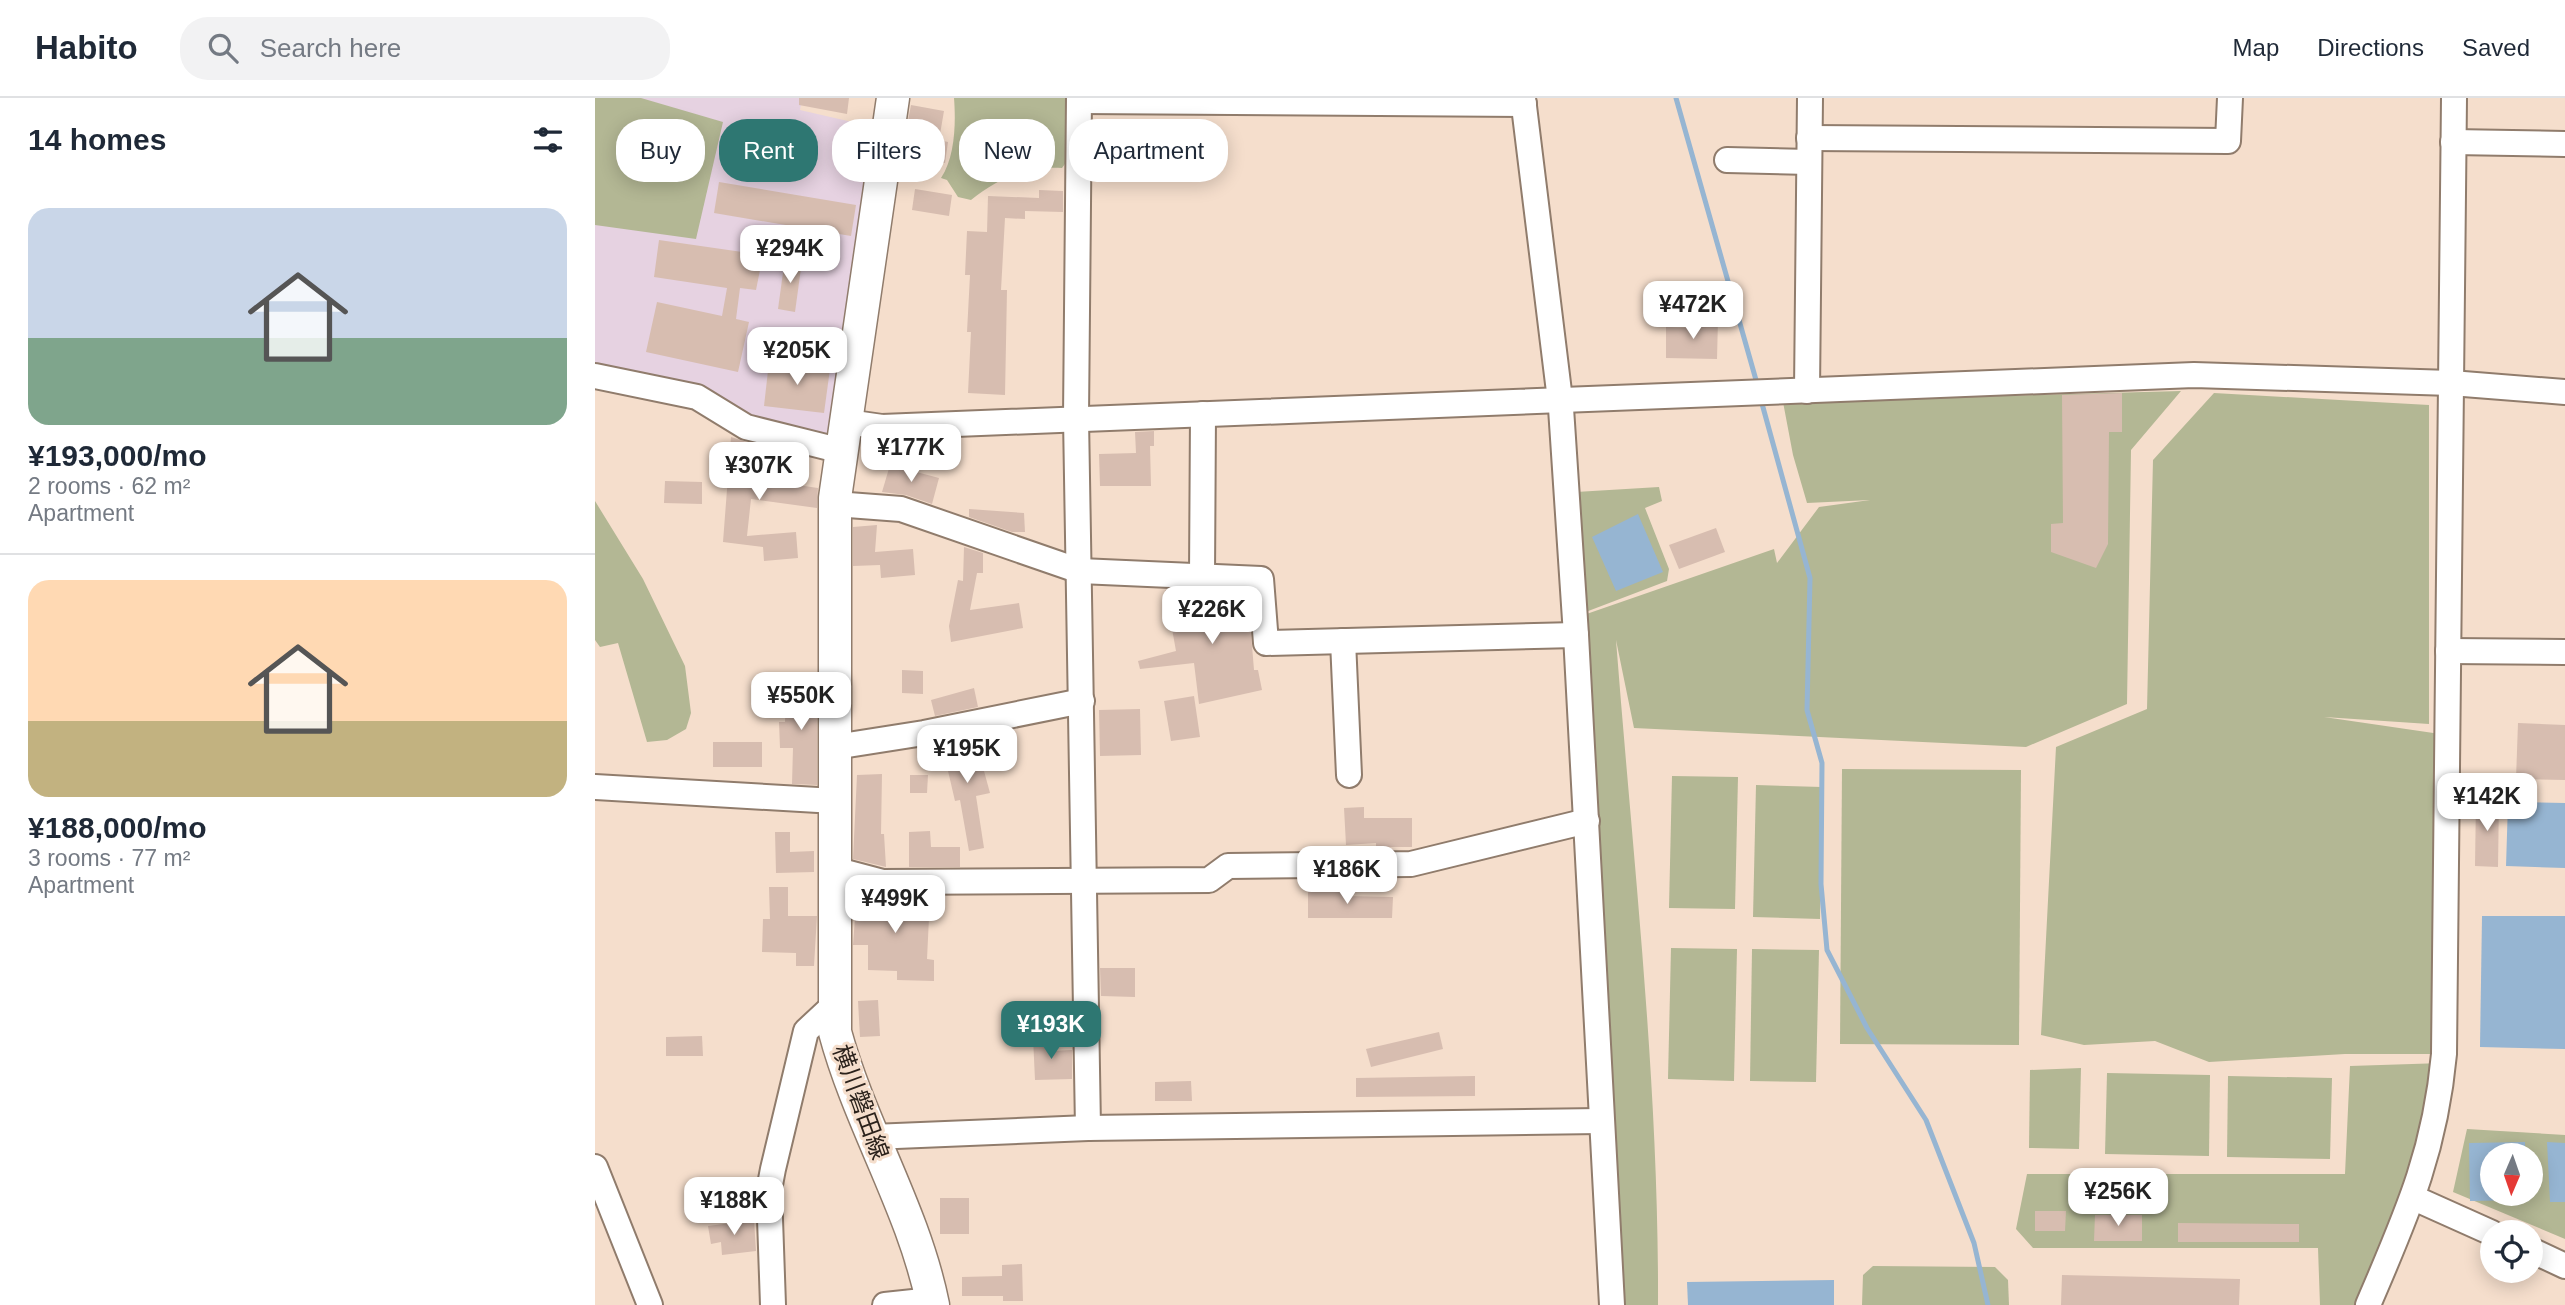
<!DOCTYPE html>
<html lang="en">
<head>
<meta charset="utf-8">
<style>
	:root { --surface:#fff; --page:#f2f2f3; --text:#1f2937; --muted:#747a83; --line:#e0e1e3; --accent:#2e7772 }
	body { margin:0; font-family:Helvetica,"Noto Sans JP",sans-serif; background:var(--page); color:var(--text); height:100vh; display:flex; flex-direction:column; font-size:26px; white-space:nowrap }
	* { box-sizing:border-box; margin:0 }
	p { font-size:23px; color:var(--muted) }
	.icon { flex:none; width:38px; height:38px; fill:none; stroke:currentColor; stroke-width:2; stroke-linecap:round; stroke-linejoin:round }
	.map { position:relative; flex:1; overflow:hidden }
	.sheet { display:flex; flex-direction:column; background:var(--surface); width:595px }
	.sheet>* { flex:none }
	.guide { position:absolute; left:21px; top:21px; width:665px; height:63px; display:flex; gap:14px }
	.needle { width:46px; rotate:182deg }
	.buttons { position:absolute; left:1885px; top:1045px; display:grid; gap:14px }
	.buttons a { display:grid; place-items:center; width:63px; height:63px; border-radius:50%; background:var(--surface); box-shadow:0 4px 18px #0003; font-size:35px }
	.price { position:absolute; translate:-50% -60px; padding:0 16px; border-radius:14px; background:#fff; color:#222; font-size:23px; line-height:46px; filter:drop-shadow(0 2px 4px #0008) }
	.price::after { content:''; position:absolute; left:50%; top:42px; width:21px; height:16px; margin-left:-10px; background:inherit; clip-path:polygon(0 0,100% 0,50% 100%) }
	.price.active { background:var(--accent); color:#fff }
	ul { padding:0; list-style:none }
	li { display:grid; align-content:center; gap:14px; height:371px; padding:0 28px }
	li+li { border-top:2px solid var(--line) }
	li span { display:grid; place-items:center; height:217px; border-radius:21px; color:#555 }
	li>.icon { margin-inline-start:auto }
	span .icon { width:126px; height:126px; fill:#fffc; stroke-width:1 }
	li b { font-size:30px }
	h2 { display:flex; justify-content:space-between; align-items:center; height:84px; padding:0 28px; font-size:30px }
	.chip { padding:0 24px; border-radius:28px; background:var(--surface); box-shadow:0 4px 18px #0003; font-size:24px; line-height:63px }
	.chip.active { background:var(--accent); color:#fff }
	header { display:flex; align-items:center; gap:42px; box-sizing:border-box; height:98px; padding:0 35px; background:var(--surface); border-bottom:2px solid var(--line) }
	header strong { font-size:33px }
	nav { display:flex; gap:38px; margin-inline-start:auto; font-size:24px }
	.search { width:490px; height:63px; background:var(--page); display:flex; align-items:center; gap:18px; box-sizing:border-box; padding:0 24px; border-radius:28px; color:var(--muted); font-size:26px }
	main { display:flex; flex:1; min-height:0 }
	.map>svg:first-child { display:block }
	.education { fill:#e6d2e1 }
	.green { fill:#b3b794; fill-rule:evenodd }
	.water { fill:#96b5d2 }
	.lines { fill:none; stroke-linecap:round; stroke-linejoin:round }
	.stream { stroke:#96b5d2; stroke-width:5 }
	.building { fill:#d7bdb0 }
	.minor-casing { stroke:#907c6c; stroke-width:28 }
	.major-casing { stroke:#907c6c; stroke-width:35 }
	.minor { stroke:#fff; stroke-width:24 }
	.major { stroke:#fff; stroke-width:32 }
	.labels { text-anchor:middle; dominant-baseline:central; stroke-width:6; stroke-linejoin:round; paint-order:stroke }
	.street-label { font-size:24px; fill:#2b221c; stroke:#f5decc }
</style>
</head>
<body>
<header>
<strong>Habito</strong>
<div class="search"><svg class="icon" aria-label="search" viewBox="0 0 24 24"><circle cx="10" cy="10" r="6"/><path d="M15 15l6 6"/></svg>Search here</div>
<nav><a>Map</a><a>Directions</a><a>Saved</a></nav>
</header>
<main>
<section class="sheet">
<h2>14 homes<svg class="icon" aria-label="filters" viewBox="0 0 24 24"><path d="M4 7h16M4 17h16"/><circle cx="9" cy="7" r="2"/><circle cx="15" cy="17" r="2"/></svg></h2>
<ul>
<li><span style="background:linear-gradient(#c9d6e8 60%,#7fa58c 0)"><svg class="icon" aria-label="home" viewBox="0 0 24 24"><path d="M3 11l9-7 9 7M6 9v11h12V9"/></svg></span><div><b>¥193,000/mo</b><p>2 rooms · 62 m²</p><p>Apartment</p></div></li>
<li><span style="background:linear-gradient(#ffd9b3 65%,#c2b280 0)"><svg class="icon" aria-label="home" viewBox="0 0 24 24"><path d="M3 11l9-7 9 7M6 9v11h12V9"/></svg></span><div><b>¥188,000/mo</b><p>3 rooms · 77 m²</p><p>Apartment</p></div></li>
</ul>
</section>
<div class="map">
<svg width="1970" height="1207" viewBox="0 0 1970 1207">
	<rect width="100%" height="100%" fill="#f5decc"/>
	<!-- education -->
	<polygon class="education" points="0,0 207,0 205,12 283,30 236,337 0,284"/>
	<!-- green -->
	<g class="green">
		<polygon points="0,0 46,0 128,24 101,141 0,127"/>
		<path d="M359 0H477L475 59 467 70C429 68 406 79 376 102L363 99 352 82 346 80C360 59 361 25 359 0Z"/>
		<path d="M1586 293 1536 352 1532 606 1431 649 1039 630 1021 542C1038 763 1064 985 1063 1207H1021L980 520 1179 451 1182 465 1224 409 1275 402 1212 405 1198 357 1188 304Z"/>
		<polygon points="1619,295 1834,307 1834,626 1729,619 1852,637 1849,956 1750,956 1614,964 1560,943 1489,947 1446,937 1461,649 1552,611 1558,362"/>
		<polygon points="1064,389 1067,403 1050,410 1074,471 1072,483 988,515 981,394"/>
		<polygon points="0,403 48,481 90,568 96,615 91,631 72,642 52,644 23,545 5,549 0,542"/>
		<polygon points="1247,671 1426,672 1424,947 1245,946"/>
		<polygon points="1077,678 1143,679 1140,811 1074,810"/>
		<polygon points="1161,687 1227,689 1225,821 1158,819"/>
		<polygon points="1076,850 1142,851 1139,983 1073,981"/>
		<polygon points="1157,851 1224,852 1221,984 1155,983"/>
		<polygon points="1848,965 1771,1207 1725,1207 1723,1150 1438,1150 1421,1131 1432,1076 1750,1076 1755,968"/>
		<polygon points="1486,970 1484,1051 1434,1050 1435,972"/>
		<polygon points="1512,975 1615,977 1614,1058 1510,1056"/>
		<polygon points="1633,978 1737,980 1735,1061 1632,1059"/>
		<path d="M1872 1031 1970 1037V1141L1858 1094ZM1897 1057H1936V1096H1897Z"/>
		<polygon points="1278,1168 1400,1169 1413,1182 1414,1207 1267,1207 1268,1177"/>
	</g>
	<!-- water -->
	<g class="water">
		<polygon points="1043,416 1068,474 1021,493 997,439"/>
		<polygon points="1913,704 1970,705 1970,770 1911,768"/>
		<polygon points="1887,818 1970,818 1970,951 1885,949"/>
		<polygon points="1930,1044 1930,1057 1897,1057 1897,1096 1931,1096 1931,1102 1875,1103 1874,1045"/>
		<polygon points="1952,1044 1970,1045 1970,1104 1955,1104"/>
		<polygon points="1239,1182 1239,1207 1093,1207 1092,1184"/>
	</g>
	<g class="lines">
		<!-- stream -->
		<g class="stream">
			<polyline points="1081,0 1163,289"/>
			<polyline points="1166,302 1215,480 1212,612 1227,665 1226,786 1232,852 1272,930 1331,1022 1379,1145 1393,1207"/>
		</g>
	</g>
	<!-- building -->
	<g class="building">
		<polygon points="204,0 254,0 252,16 204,7"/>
		<polygon points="316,7 349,13 344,42 353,44 350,65 313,60 318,29 312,28"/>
		<polygon points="124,84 261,107 256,138 119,115"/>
		<polygon points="320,91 357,97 354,118 317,112"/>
		<polygon points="444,92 468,93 468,114 430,113 430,121 410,120 406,192 412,192 410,297 373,295 376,234 372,234 375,177 370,177 372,133 392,134 393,98 444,100"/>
		<polygon points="64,142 168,157 161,192 145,190 141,221 154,224 143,274 51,254 62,204 127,218 132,190 59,179"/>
		<polygon points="190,160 207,163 200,214 183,211"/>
		<polygon points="1102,220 1123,221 1122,261 1071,260 1071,229 1102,230"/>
		<polygon points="174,264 235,271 229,315 169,308"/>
		<polygon points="1527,295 1527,334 1514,334 1513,446 1501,470 1456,454 1456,426 1468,425 1467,297"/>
		<polygon points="559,333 559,348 555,348 556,388 505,388 504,356 541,355 540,334"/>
		<polygon points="136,339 165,348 162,381 223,390 222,410 156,401 152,438 201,434 203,460 169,463 168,449 128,444"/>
		<polygon points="295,367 344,380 337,406 311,397 287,394"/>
		<polygon points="70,383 107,384 107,406 69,405"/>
		<polygon points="374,411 429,415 430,434 417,434 374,419"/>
		<polygon points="282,427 280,454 318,451 320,477 286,480 285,467 258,468 258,429"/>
		<polygon points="1121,430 1130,454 1084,471 1074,447"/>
		<polygon points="369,449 388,455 388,475 382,475 375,512 424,505 428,530 356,544 354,528 363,482 368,483"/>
		<polygon points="570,492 598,493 599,507 653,499 659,572 663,572 667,592 604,606 599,565 545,571 543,563 581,553"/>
		<polygon points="307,572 328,573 328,596 307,595"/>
		<polygon points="191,586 222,587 222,687 197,686 198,650 185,650 184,624 190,624"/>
		<polygon points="379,590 383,609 340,618 336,602"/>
		<polygon points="599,598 605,639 576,643 569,603"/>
		<polygon points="545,611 546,657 505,658 504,612"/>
		<polygon points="1923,625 1970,627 1970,682 1921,681"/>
		<polygon points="380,640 395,695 381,698 389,750 374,753 365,702 360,703 347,647"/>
		<rect x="118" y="644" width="49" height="25"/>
		<polygon points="287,676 286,736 289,736 291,769 258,761 262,677"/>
		<polygon points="315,677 333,677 332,695 315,695"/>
		<polygon points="1881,701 1904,701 1903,769 1880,768"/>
		<polygon points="769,709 769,720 817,720 817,749 781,749 781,745 751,747 749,710"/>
		<polygon points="335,733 336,749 365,749 365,769 314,769 314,734"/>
		<polygon points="180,734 195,734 195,754 219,753 219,774 181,775"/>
		<polygon points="174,789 193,789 193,818 222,818 219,868 201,868 201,855 167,854 168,821 175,821"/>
		<polygon points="713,792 749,792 749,798 798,799 797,820 713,820"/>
		<polygon points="262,793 288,799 335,799 332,861 339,862 339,883 302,882 302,873 273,872 273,847 258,847"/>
		<polygon points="505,870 540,870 540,899 506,898"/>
		<polygon points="283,902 285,938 265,939 263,903"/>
		<polygon points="844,934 848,951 776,969 771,951"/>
		<polygon points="107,938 108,958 71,958 71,939"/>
		<polygon points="457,938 457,953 477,952 477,981 440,982 438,939"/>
		<polygon points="880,978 880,998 761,999 761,980"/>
		<polygon points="596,983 597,1003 560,1003 560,984"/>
		<rect x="345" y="1100" width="29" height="36"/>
		<polygon points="1440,1113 1471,1113 1470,1133 1440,1133"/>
		<polygon points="1500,1117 1547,1117 1547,1143 1499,1143"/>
		<polygon points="159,1122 161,1153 127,1157 126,1144 116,1146 113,1128"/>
		<polygon points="1583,1125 1704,1126 1704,1144 1583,1144"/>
		<polygon points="427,1166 428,1203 408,1203 408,1198 367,1198 367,1179 407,1178 407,1167"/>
		<polygon points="1467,1177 1645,1181 1644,1207 1466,1207"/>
	</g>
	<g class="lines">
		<defs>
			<g id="minor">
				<polyline points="484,0 481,320 493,1030"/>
				<polyline points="928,0 966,310 981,537 1017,1207"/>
				<polyline points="484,3 929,6"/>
				<polyline points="1214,40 1633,43 1635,0"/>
				<polyline points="1858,44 1970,46"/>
				<polyline points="1132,62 1214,64"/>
				<polyline points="0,278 102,299 151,329 247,353"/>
				<polyline points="1212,293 1215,0"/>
				<polyline points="252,324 287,329 1599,277 1856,285 1970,294"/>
				<polyline points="240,406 306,411 485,473 666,481 671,545 981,537"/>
				<polyline points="607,478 608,316"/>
				<polyline points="748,543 754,677"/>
				<polyline points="1853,553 1970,554"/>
				<polyline points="240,649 329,635 487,603"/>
				<polyline points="0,689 240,703"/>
				<polyline points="239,771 288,784 614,782 633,768 816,766 992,723"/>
				<polyline points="277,1039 493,1030 1005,1023"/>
				<polyline points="0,1069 55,1207"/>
				<polyline points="1819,1100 1897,1135"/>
				<polyline points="1936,1152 1970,1168"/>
				<polyline points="178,1207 174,1092 178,1071 211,933 240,906"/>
				<polyline points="290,1207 337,1202"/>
				<path d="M1773 1207C1811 1118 1840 1055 1849 956L1859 0"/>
			</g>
			<path id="major" d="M298 0 240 400V934C265 1027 319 1112 338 1207"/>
		</defs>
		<!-- minor casing -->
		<use href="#minor" class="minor-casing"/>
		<!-- major casing -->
		<use href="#major" class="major-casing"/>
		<!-- minor -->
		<use href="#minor" class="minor"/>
		<!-- major -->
		<use href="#major" class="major"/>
	</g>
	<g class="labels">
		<!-- street labels -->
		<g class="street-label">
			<text transform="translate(266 1004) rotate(70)">横川磐田線</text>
		</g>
	</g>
</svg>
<div class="buttons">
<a><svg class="needle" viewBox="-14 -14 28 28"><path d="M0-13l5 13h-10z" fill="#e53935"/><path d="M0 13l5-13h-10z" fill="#747a83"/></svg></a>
<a><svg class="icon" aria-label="locate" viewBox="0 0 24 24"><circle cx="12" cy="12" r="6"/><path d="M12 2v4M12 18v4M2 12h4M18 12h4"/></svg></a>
</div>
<b class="price" style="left:195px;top:187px">¥294K</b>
<b class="price" style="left:1098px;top:243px">¥472K</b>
<b class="price" style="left:202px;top:289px">¥205K</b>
<b class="price" style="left:316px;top:386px">¥177K</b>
<b class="price" style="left:164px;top:404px">¥307K</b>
<b class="price" style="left:617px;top:548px">¥226K</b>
<b class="price" style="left:206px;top:634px">¥550K</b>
<b class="price" style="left:372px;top:687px">¥195K</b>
<b class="price" style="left:1892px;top:735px">¥142K</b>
<b class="price" style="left:752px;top:808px">¥186K</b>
<b class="price" style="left:300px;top:837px">¥499K</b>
<b class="price active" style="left:456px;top:963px">¥193K</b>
<b class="price" style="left:1523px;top:1130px">¥256K</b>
<b class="price" style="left:139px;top:1139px">¥188K</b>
<div class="guide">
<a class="chip">Buy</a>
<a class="chip active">Rent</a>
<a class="chip">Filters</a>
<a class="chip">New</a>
<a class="chip">Apartment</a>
</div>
</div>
</main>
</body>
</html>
